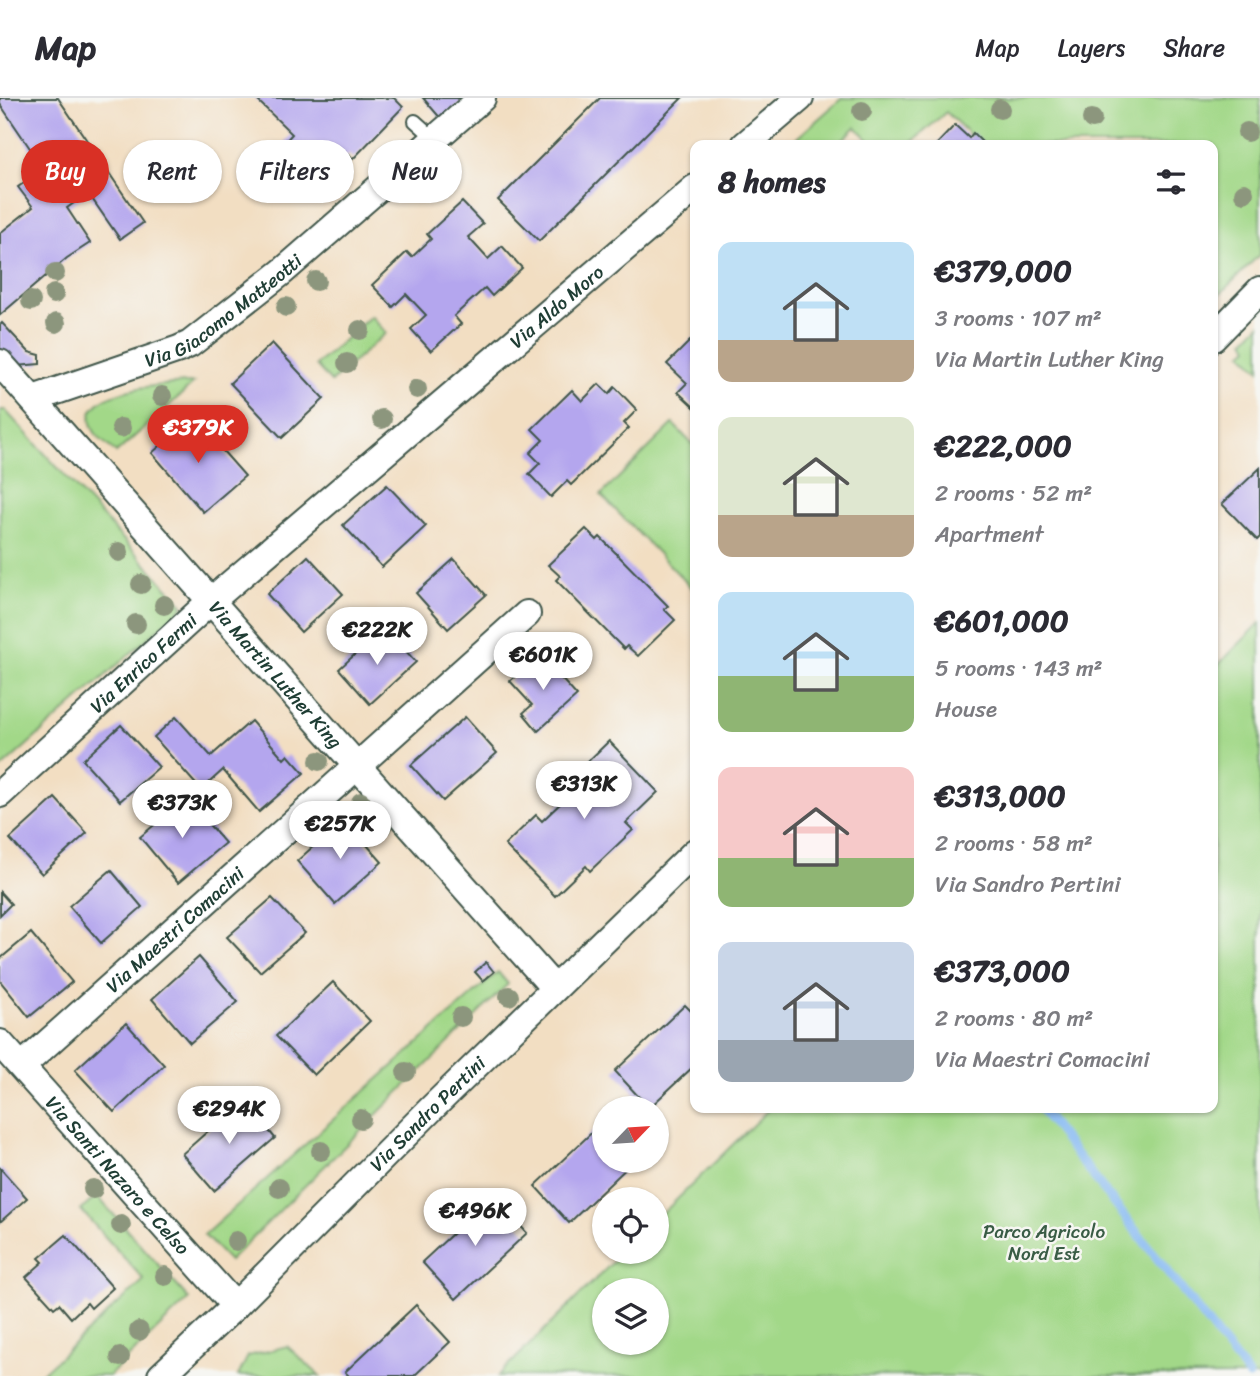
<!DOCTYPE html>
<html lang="en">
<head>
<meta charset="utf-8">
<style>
	:root { --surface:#fff; --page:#f7f7f7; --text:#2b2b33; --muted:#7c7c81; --line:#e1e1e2; --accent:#d93025 }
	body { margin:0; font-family:Sriracha,sans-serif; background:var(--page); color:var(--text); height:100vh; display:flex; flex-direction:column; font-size:26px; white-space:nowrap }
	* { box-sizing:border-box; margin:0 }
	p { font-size:23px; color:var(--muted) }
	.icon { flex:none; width:38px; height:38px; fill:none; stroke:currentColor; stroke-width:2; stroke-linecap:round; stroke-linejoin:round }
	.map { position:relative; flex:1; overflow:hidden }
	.details { position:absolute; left:690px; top:42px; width:528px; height:973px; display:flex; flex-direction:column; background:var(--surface); border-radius:14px; box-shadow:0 2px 5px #0004 }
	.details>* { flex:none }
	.hud { position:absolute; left:21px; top:42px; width:564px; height:63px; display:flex; gap:14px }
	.needle { width:46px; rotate:65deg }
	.tools { position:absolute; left:592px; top:998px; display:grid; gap:14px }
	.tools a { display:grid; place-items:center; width:77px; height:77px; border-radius:50%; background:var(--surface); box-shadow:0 2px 5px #0004; font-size:35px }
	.price { position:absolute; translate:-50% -60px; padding:0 16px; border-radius:24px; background:#fff; color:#222; font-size:23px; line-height:46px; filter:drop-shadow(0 2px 4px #0008) }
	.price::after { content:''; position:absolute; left:50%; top:42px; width:21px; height:16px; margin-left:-10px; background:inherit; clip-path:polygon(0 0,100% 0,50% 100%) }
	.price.on { background:var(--accent); color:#fff }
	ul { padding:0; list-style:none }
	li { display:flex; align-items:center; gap:21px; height:175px; padding:0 28px }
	li span { display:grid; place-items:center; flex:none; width:196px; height:140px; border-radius:14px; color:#555 }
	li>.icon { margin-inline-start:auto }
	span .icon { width:84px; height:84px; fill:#fffc; stroke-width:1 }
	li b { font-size:30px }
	h2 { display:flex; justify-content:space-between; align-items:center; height:84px; padding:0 28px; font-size:30px }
	.tag { padding:0 24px; border-radius:32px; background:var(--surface); box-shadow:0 2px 5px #0004; font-size:24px; line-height:63px }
	.tag.on { background:var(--accent); color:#fff }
	header { display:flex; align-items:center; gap:42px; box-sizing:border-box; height:98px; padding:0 35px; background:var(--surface); border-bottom:2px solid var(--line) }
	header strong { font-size:33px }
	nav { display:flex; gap:38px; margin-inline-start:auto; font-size:24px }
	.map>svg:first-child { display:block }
	.green { fill:#a2d888; stroke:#608a5e; stroke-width:2; fill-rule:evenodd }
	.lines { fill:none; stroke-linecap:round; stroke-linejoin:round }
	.stream { stroke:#85b9f3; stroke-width:9 }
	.building { fill:#b4a6ee }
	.service-casing { stroke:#3f5549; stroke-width:16 }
	.minor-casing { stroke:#3f5549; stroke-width:30 }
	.service { stroke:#fff; stroke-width:12 }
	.minor { stroke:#fff; stroke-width:26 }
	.tree { fill:#8c967d }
	.labels { text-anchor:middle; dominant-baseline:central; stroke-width:5; stroke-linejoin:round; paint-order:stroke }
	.street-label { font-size:19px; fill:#1f3d34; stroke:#f6f6f2 }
	.park-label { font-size:19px; fill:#395c45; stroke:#f6f6f2 }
</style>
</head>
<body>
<header>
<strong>Map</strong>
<nav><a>Map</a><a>Layers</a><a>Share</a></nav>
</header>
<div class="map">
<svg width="1260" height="1278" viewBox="0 0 1260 1278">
	<rect width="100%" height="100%" fill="#f6f6f2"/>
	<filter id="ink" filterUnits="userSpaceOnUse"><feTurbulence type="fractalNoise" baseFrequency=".0143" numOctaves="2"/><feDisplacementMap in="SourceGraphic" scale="14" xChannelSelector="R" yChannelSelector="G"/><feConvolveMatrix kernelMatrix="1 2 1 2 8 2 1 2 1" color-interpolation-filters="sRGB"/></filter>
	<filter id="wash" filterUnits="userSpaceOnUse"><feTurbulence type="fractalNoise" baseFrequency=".00686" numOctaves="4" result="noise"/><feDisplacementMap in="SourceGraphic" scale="28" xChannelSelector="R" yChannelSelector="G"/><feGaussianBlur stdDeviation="1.57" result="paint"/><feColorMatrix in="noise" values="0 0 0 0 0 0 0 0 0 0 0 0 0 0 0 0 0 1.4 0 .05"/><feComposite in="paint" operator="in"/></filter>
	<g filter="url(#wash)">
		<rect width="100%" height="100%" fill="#f2dec2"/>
		<!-- green -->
		<g class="green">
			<polygon points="842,0 1260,0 1260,156 1213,203 1213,47 981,47 946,14 909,47 873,47 856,29 837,47 789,47"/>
			<polygon points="371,218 386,235 331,284 316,267"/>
			<polygon points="1260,226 1260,272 1242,255 1249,249 1245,242"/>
			<path d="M194 285 116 355C110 349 101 343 96 336 65 289 172 286 194 285Z"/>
			<polygon points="0,312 5,312 184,508 0,671"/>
			<polygon points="673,326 695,349 695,493 601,397"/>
			<path d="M1260 525V1278H498L624 1153H656V1122L770 1010H1213V572ZM604 1192H656V1244H604Z"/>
			<polygon points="498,874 508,886 229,1163 204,1137"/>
			<polygon points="97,1098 189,1201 109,1278 39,1278 144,1182 81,1112"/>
			<polygon points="287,1248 320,1278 238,1278 248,1258"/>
		</g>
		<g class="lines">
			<!-- stream -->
			<polyline class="stream" points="1040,1010 1249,1278"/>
		</g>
		<g id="blocks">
			<!-- building -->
			<g class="building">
				<polygon points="0,0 58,0 143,125 120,141 88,95 67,110 90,145 67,160 0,217 0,135 33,109 18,89 44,71 0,6"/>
				<polygon points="255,0 394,0 403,9 353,61 349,56 311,96 272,58 292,36"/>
				<polygon points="423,0 466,0 442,22"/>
				<polygon points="600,0 682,0 539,143 498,102"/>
				<polygon points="955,27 969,40 973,35 985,47 936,47"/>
				<polygon points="462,104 483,126 468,139 488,161 502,148 522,170 492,198 485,190 454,218 461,226 431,253 411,231 426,217 406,196 393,209 372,187 407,154 412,159 431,141 427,136"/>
				<polygon points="2,225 29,254 40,257 40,266 16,268 0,251 0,227"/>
				<polygon points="695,238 695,310 678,294 687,285 667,266"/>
				<polygon points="272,245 324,301 282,340 230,285"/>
				<polygon points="599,286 609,296 615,289 637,312 624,325 629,330 571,387 567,383 551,399 529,376 540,365 530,355 543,342 532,331 572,292 582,303"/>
				<polygon points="193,319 245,378 203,414 152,355"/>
				<polygon points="1260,370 1260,439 1257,442 1222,406"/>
				<polygon points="387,387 426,428 382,469 343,427"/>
				<polygon points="586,431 597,442 600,439 668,508 664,511 675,522 638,558 627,548 624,551 556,482 560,478 548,467"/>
				<polygon points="308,458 343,496 301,534 267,496"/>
				<polygon points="454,461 486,497 448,531 416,495"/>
				<polygon points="391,537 416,564 370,606 339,571 374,539 380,546"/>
				<polygon points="540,557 577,598 538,633 523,615 532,607 510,583"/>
				<polygon points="176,619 211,658 251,623 284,661 288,657 304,675 259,714 223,672 201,692 154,639"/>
				<polygon points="465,619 497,655 443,703 411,667"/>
				<polygon points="121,627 159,669 120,703 83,662"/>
				<polygon points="609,643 658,694 626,725 633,732 590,773 586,768 555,798 505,747 536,717 542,723 586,681 578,673"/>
				<polygon points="55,700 87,735 42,776 10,741"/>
				<polygon points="186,700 225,745 178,785 140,739"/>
				<polygon points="344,721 382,764 335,806 297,763"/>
				<polygon points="111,772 142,809 101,845 69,808"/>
				<polygon points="0,794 11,806 0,817"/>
				<polygon points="272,800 305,835 260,874 227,839"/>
				<polygon points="31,835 72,884 29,919 0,883 0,861"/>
				<polygon points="199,859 238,904 190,945 152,901"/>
				<polygon points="486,864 494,874 483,883 475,874"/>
				<polygon points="333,884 370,923 314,977 276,938"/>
				<polygon points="685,907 695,917 695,967 649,1010 615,973"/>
				<polygon points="126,925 164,967 114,1014 75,972"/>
				<polygon points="243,1002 275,1040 214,1093 182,1056"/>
				<polygon points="604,1023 604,1062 635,1062 569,1125 535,1088"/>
				<polygon points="0,1070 27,1100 0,1124"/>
				<polygon points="493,1098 527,1135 456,1201 422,1164"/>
				<polygon points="66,1137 113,1190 91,1210 87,1205 71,1220 59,1206 54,1210 26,1179 43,1164 39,1160"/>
				<polygon points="416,1207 450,1244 414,1278 349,1278 345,1274"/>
			</g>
		</g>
	</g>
	<g filter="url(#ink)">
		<use href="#blocks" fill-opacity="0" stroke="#3f5549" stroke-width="2"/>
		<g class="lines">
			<defs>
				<polyline id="service" points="415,23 435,41"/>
				<g id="minor">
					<polyline points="745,47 800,0"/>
					<polyline points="1213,240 1260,192"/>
					<path id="s1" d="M0 265 554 890"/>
					<path id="s2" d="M33 301 179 251 190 246 282 174 482 0"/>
					<path id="s3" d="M0 696 212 502 695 90"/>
					<path id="s4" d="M0 945 235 1208"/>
					<path id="s5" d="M22 968 527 516"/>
					<path id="s6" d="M161 1278 235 1208 432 1010 695 754"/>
				</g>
			</defs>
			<!-- service casing -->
			<use href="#service" class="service-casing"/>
			<!-- minor casing -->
			<use href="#minor" class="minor-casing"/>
			<!-- service -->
			<use href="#service" class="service"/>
			<!-- minor -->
			<use href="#minor" class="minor"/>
		</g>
		<!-- trees -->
		<g class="tree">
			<circle cx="1000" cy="11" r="10"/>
			<circle cx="862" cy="13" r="10"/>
			<circle cx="1092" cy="21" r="10"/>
			<circle cx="1247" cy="34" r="10"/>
			<circle cx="1244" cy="95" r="10"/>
			<circle cx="55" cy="175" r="10"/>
			<circle cx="316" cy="183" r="10"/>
			<circle cx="54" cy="196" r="10"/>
			<circle cx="31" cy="203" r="10"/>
			<circle cx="286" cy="209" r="10"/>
			<circle cx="56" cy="225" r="10"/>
			<circle cx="360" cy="232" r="10"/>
			<circle cx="347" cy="265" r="10"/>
			<circle cx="417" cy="291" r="10"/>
			<circle cx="162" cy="298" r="10"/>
			<circle cx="382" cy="321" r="10"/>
			<circle cx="121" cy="330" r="10"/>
			<circle cx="119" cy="454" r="10"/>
			<circle cx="141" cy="486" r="10"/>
			<circle cx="164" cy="507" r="10"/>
			<circle cx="136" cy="526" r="10"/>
			<circle cx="319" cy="663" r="10"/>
			<circle cx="361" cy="704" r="10"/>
			<circle cx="382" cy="728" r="10"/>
			<circle cx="509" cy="898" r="10"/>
			<circle cx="461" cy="919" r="10"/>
			<circle cx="406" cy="974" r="10"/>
			<circle cx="361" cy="1021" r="10"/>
			<circle cx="321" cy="1053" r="10"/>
			<circle cx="279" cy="1090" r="10"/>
			<circle cx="93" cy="1091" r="10"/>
			<circle cx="121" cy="1127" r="10"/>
			<circle cx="236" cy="1143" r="10"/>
			<circle cx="165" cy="1178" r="10"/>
			<circle cx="139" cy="1233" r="10"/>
			<circle cx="120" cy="1259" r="10"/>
		</g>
	</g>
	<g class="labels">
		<!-- street labels -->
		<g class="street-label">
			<text stroke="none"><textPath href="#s3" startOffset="740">Via Aldo Moro</textPath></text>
			<text stroke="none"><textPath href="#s2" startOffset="212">Via Giacomo Matteotti</textPath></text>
			<text stroke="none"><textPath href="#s3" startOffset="194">Via Enrico Fermi</textPath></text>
			<text stroke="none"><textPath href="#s1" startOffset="416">Via Martin Luther King</textPath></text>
			<text stroke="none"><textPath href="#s5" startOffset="205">Via Maestri Comacini</textPath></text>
			<text stroke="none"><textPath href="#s6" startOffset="374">Via Sandro Pertini</textPath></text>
			<text stroke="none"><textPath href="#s4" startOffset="177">Via Santi Nazaro e Celso</textPath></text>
		</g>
		<!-- park labels -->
		<g class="park-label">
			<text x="1044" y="1133">Parco Agricolo<tspan x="1044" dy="22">Nord Est</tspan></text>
		</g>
	</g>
</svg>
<div class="tools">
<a><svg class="needle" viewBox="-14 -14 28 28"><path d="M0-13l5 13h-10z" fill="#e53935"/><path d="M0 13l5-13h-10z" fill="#7c7c81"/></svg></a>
<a><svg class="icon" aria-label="locate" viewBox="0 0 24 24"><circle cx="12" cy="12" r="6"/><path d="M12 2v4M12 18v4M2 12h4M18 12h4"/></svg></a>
<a><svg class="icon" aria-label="layers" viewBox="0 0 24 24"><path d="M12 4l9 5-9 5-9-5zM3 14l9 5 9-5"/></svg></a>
</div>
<b class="price on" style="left:198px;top:367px">€379K</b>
<b class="price" style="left:377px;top:569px">€222K</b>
<b class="price" style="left:543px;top:594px">€601K</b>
<b class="price" style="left:584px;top:723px">€313K</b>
<b class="price" style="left:182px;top:742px">€373K</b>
<b class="price" style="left:340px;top:763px">€257K</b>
<b class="price" style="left:229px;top:1048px">€294K</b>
<b class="price" style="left:475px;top:1150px">€496K</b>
<div class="hud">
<a class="tag on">Buy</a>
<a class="tag">Rent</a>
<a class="tag">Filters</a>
<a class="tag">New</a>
</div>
<section class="details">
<h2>8 homes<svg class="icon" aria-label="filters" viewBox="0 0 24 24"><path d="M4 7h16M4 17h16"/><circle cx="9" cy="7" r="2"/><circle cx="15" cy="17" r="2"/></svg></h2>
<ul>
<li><span style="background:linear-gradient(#bfe0f5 70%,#b9a48a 0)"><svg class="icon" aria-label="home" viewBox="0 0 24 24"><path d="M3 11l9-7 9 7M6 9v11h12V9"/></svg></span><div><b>€379,000</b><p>3 rooms · 107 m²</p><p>Via Martin Luther King</p></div></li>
<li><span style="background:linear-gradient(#dfe7d0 70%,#b9a48a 0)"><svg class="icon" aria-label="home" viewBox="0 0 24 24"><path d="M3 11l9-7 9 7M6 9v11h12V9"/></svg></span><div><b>€222,000</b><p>2 rooms · 52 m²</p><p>Apartment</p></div></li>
<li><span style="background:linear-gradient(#bfe0f5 60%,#8fb573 0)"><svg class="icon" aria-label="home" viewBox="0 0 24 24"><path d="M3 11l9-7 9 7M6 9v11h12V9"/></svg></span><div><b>€601,000</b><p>5 rooms · 143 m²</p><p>House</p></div></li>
<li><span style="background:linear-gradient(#f6c9c9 65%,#8fb573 0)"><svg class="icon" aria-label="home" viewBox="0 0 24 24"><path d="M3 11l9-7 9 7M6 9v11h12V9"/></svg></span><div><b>€313,000</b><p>2 rooms · 58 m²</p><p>Via Sandro Pertini</p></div></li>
<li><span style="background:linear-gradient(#c9d6e8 70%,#9aa5b1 0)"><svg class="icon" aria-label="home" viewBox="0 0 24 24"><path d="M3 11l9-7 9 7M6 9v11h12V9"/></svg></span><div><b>€373,000</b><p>2 rooms · 80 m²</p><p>Via Maestri Comacini</p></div></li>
</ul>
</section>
</div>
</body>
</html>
